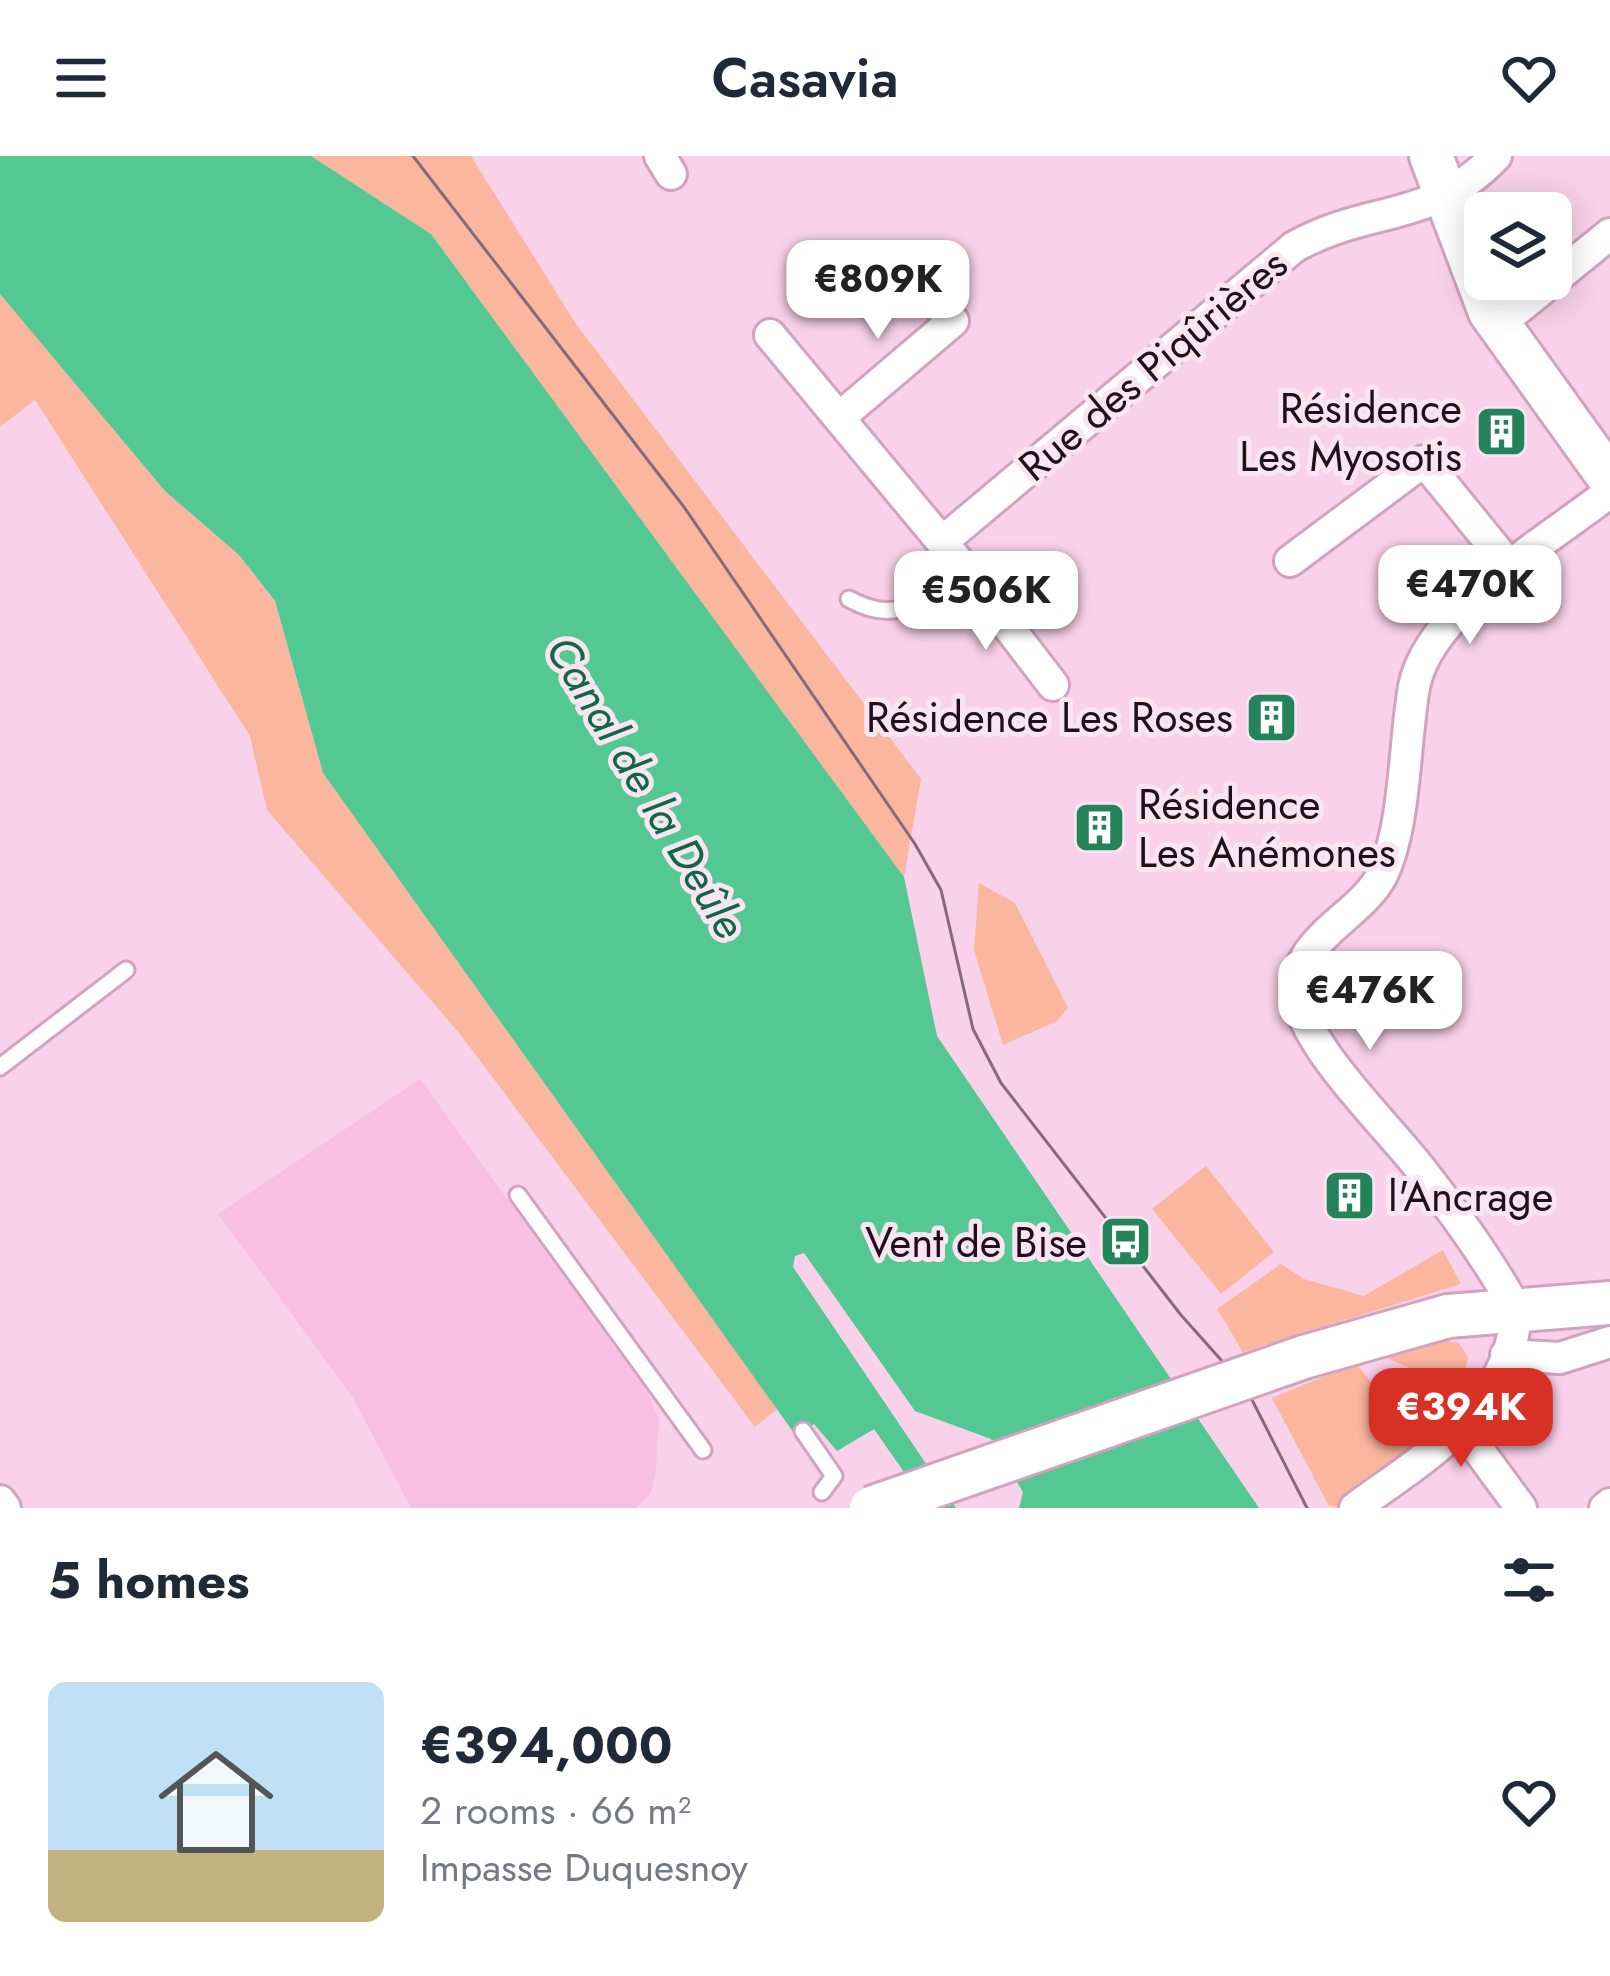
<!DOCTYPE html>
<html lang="en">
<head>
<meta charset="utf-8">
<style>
	:root { --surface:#fff; --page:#f2f2f3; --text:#1f2937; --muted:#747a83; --line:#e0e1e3; --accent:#d93025 }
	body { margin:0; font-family:Jost,sans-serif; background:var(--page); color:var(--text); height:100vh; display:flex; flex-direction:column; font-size:45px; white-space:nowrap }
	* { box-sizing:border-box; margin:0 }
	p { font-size:39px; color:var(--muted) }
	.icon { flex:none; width:66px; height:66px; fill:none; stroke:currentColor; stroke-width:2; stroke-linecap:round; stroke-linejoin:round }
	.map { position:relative; height:1352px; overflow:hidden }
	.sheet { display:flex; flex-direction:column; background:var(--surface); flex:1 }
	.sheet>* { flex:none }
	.buttons { position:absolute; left:1464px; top:36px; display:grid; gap:24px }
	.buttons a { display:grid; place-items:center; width:108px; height:108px; border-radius:18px; background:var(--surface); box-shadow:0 6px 30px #0003; font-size:60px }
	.price { position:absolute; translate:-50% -102px; padding:0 27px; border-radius:24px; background:#fff; color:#222; font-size:39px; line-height:78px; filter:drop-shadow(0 3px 6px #0008) }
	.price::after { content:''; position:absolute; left:50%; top:72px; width:36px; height:27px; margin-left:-18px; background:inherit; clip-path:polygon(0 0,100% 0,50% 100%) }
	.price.on { background:var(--accent); color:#fff }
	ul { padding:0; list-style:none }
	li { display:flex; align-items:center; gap:36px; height:300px; padding:0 48px }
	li+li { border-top:3px solid var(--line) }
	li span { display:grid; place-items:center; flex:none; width:336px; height:240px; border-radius:18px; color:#555 }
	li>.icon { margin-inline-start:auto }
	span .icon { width:144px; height:144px; fill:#fffc; stroke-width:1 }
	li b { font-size:51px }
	h2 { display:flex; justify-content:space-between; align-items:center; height:144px; padding:0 48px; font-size:51px }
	header { display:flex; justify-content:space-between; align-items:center; height:156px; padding:0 48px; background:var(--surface); font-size:54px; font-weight:600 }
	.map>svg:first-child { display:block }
	.built { fill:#f8bfe3 }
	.green { fill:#fbb69e }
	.water { fill:#53c892 }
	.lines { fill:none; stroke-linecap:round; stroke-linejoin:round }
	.lane-casing { stroke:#d2a2c0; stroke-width:21 }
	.street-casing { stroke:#d2a2c0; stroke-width:36 }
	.secondary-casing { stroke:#d2a2c0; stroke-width:48 }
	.lane { stroke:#fff; stroke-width:15 }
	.street { stroke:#fff; stroke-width:30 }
	.secondary { stroke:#fff; stroke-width:42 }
	.tram { stroke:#866a7c; stroke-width:3 }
	.secondary-bridge-casing { stroke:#d2a2c0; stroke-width:48; stroke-linecap:butt }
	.secondary-bridge { stroke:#fff; stroke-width:42 }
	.labels { text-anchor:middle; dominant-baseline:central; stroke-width:10; stroke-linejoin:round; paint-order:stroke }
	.street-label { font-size:42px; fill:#21101c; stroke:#f9e5f1 }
	.poi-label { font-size:42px; fill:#21101c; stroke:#f9e5f1; text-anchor:end }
	.water-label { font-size:45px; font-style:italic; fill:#0f6845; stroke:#f9e5f1 }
</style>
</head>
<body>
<header><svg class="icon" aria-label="menu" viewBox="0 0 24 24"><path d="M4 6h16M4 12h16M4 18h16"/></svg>Casavia<svg class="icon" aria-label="heart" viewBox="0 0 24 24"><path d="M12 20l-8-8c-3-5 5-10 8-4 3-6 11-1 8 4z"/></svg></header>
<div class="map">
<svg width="1610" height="1352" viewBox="0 0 1610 1352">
	<rect width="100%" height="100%" fill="#f9d1ea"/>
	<!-- built -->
	<polygon class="built" points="420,923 648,1237 659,1264 656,1312 651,1337 636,1352 411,1352 352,1240 218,1058"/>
	<!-- green -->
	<g class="green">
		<polygon points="311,0 471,0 576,168 921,623 904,721 431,78"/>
		<polygon points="0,138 165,335 239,399 275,446 323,617 777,1253 755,1271 460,878 267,654 250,580 35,244 0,271"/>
		<polygon points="979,727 1015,747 1068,852 1057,865 1003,889 974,794"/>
		<polygon points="1206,1010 1274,1096 1221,1138 1152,1053"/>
		<polygon points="1443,1094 1461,1128 1243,1196 1217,1153 1281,1108 1304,1123 1364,1140"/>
		<polygon points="1447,1185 1459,1187 1468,1201 1458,1251 1446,1250 1418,1216 1385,1201"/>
		<polygon points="1356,1207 1417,1285 1349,1352 1329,1350 1272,1242"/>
	</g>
	<!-- water -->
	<polygon class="water" points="0,0 311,0 431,78 904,721 937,880 1259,1352 1019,1352 1023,1336 991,1283 915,1255 804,1097 795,1100 793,1111 956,1352 929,1352 874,1273 837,1295 814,1268 796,1280 323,617 275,445 239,399 165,335 0,138"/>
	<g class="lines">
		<defs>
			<g id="lane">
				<path d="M849 443C902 472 920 442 961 409"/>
				<polyline points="0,911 126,814"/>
				<polyline points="518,1039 703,1294"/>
				<polyline points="803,1275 834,1320 822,1336"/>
			</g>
			<g id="street">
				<polyline points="660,0 671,18"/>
				<polyline points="1498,169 1610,78"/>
				<polyline points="770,179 961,409 1053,529"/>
				<polyline points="840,261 953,165 905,109"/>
				<path d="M942 386 1294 91C1368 49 1431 68 1496 0"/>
				<polyline points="1290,405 1424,305 1512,413"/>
				<polyline points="1506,1199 1560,1202 1610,1186"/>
				<polyline points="1463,1273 1521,1352"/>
				<polyline points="0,1345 5,1352"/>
				<path d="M1355 1352C1426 1300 1513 1252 1516 1153 1488 1103 1454 1056 1419 1011 1387 970 1305 891 1298 841 1289 785 1360 762 1382 719 1406 669 1404 587 1414 531 1428 454 1550 383 1610 336"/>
				<polyline points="1605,1352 1610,1348"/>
			</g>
			<g id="secondary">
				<polyline points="1431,0 1490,156 1610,323"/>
				<polyline points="1304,1201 1448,1160 1610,1147"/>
			</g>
		</defs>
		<!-- lane casing -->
		<use href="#lane" class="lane-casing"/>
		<!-- street casing -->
		<use href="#street" class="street-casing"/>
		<!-- secondary casing -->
		<use href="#secondary" class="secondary-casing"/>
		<!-- lane -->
		<use href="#lane" class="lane"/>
		<!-- street -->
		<use href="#street" class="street"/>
		<!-- secondary -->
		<use href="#secondary" class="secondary"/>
		<!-- tram -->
		<polyline class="tram" points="413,0 684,351 915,688 941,734 973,873 1001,927 1181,1159 1246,1232 1307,1352"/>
		<defs>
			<polyline id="secondary-bridge" points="871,1352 1304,1201"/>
		</defs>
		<!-- secondary-bridge casing -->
		<use href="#secondary-bridge" class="secondary-bridge-casing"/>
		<!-- secondary-bridge -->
		<use href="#secondary-bridge" class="secondary-bridge"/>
	</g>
	<!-- icons -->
	<defs>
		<symbol id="building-square" viewBox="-11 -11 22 22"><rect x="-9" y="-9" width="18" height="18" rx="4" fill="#24835a" stroke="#f9e5f1"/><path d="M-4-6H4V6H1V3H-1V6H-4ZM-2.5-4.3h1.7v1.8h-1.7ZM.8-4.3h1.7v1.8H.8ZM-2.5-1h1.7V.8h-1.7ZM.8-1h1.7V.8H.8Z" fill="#fff"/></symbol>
		<symbol id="bus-square" viewBox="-11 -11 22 22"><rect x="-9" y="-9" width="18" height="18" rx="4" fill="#24835a" stroke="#f9e5f1"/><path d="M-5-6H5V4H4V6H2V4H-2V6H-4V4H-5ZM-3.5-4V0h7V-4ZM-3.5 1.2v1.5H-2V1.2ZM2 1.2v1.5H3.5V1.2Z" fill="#fff"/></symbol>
	</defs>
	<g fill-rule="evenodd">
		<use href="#building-square" x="1472" y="246" width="59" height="59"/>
		<use href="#building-square" x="1242" y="532" width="59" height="59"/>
		<use href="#building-square" x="1070" y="642" width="59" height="59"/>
		<use href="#building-square" x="1320" y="1010" width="59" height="59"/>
		<use href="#bus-square" x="1096" y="1056" width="59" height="59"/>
	</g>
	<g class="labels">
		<!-- street labels -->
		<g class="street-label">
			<text transform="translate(1153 209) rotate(-40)">Rue des Piqûrières</text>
		</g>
		<!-- poi labels -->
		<g class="poi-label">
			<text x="1462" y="252">Résidence<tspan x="1462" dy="48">Les Myosotis</tspan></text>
			<text x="1233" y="561">Résidence Les Roses</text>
			<text x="1138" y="648" text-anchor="start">Résidence<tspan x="1138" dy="48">Les Anémones</tspan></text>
			<text x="1388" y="1040" text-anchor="start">l'Ancrage</text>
			<text x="1087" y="1086">Vent de Bise</text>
		</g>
		<!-- water labels -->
		<g class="water-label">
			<text transform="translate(646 631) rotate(59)">Canal de la Deûle</text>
		</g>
	</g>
</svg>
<div class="buttons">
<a><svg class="icon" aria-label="layers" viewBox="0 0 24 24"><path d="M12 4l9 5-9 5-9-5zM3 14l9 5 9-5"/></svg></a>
</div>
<b class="price" style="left:878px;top:186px">€809K</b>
<b class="price" style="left:1470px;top:491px">€470K</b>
<b class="price" style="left:986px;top:497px">€506K</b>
<b class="price" style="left:1370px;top:897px">€476K</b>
<b class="price on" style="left:1461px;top:1314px">€394K</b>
</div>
<section class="sheet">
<h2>5 homes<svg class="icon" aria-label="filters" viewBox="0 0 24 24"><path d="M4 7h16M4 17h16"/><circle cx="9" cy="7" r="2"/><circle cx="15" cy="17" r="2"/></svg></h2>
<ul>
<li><span style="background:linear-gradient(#bfe0f5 70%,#c2b280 0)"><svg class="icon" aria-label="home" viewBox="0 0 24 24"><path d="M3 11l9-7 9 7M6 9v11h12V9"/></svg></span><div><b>€394,000</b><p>2 rooms · 66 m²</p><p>Impasse Duquesnoy</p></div><svg class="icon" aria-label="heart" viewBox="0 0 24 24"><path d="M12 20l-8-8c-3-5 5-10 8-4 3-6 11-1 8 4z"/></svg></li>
</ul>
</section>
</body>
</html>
